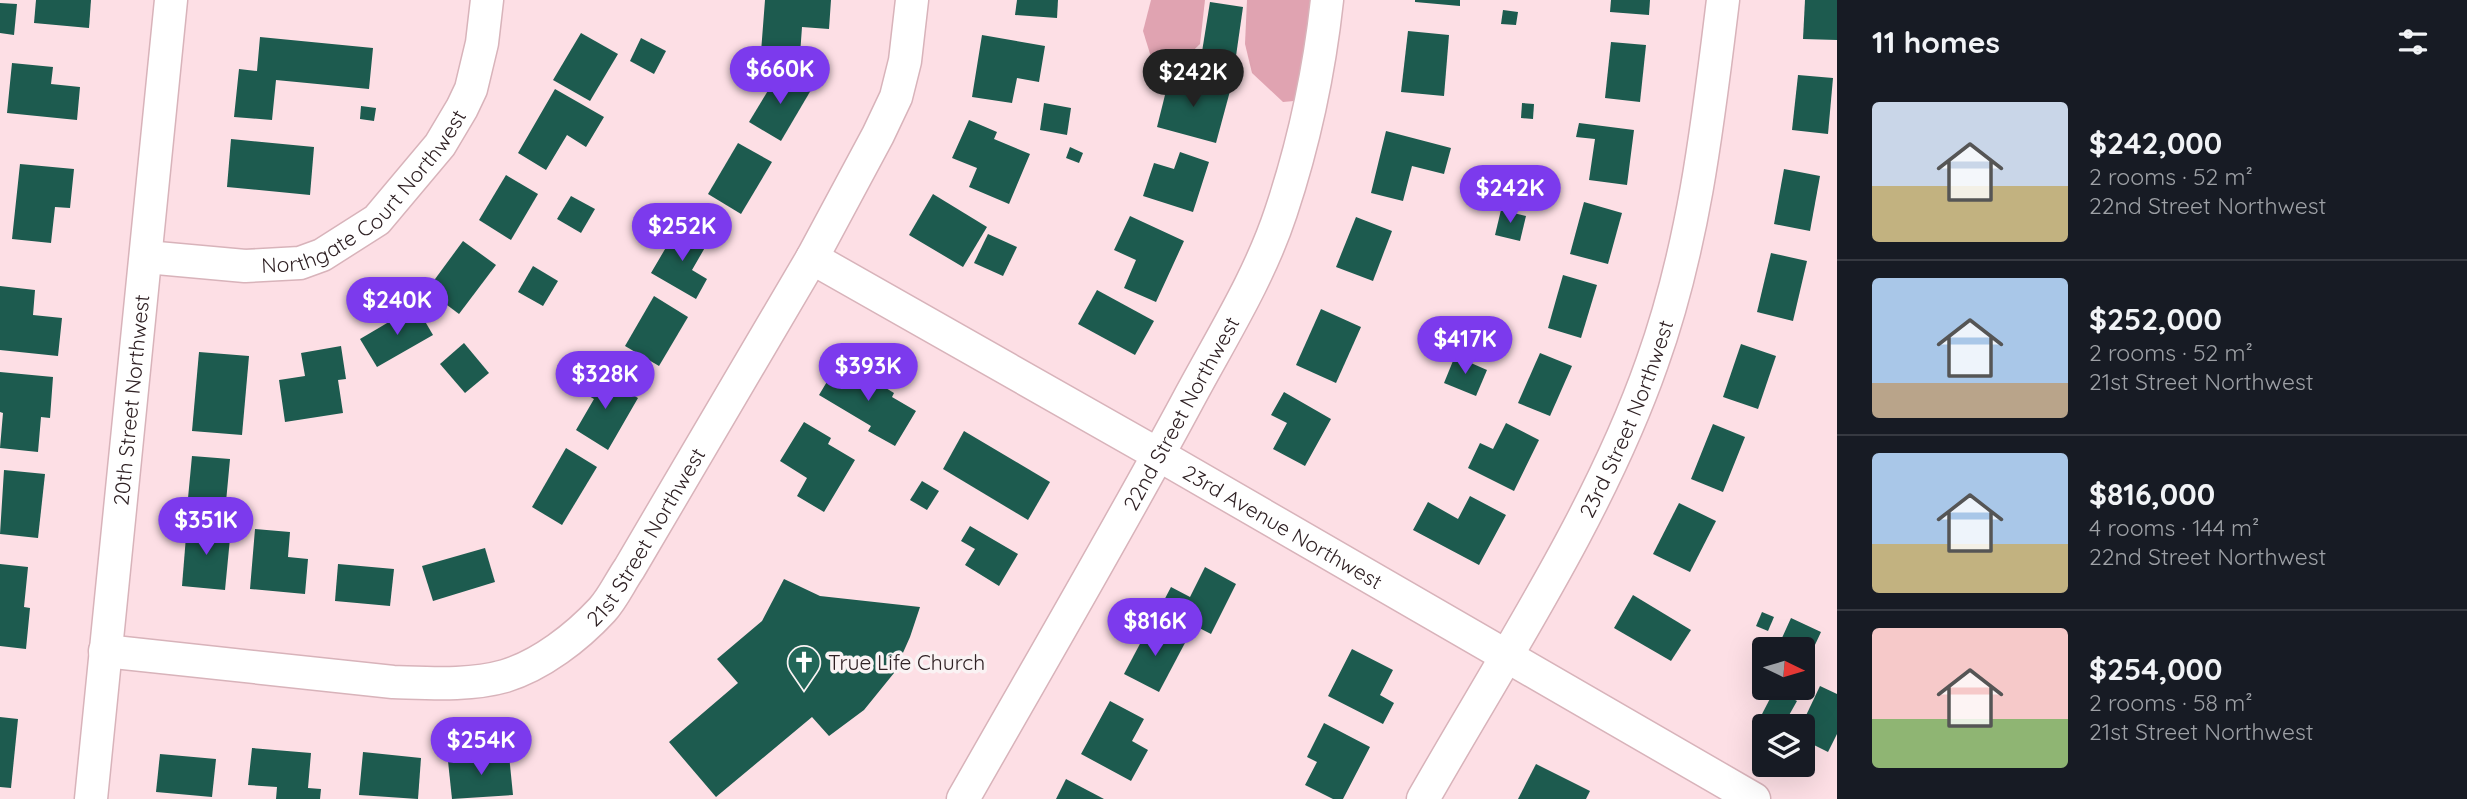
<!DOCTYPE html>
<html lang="en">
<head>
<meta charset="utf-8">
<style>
	:root { --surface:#171b24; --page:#20242c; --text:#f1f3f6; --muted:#9ea1a6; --line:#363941; --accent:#7c3aed }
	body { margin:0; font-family:Quicksand,sans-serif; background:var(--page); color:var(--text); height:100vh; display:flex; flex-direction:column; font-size:26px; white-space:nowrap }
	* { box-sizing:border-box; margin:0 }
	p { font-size:23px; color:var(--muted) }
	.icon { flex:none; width:38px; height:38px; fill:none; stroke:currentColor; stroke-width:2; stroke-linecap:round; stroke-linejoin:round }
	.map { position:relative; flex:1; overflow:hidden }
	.side { display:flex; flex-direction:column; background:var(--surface); width:630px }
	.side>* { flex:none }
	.needle { width:46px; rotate:95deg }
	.tools { position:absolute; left:1752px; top:637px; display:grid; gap:14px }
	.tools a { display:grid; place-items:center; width:63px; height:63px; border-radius:7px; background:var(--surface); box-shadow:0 7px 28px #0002; font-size:35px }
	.price { position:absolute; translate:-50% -60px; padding:0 16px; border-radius:24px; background:var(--accent); color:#fff; font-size:23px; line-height:46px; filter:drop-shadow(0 2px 4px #0008) }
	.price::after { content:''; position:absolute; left:50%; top:42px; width:21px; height:16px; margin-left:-10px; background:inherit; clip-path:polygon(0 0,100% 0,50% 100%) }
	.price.active { background:#222; color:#fff }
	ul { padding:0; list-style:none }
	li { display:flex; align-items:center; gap:21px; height:175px; padding:0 35px }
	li+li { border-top:2px solid var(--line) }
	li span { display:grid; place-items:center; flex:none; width:196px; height:140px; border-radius:7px; color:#555 }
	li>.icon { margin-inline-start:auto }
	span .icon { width:84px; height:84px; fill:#fffc; stroke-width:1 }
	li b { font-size:30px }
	h2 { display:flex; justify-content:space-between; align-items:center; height:84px; padding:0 35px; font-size:30px }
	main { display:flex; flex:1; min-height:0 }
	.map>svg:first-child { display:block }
	.green { fill:#e0a3b1 }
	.building { fill:#1d5b4f }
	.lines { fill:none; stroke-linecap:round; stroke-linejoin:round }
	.street-casing { stroke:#d8b3ba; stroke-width:35 }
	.street { stroke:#fff; stroke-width:32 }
	.labels { text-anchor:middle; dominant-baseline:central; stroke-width:7; stroke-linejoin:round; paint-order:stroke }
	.street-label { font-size:21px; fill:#2f2124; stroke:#faf3f4 }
	.poi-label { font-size:21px; fill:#2f2124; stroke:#faf3f4; text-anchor:start }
</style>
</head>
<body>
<main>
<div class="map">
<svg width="1837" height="799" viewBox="0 0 1837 799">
	<rect width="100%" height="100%" fill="#fddfe5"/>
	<!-- green -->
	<g class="green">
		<polygon points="1151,0 1205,0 1200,44 1174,69 1151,57 1143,31"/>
		<polygon points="1247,0 1322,0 1339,39 1333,65 1316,99 1283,102 1252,73 1245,44"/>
	</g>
	<!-- building -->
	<g class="building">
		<polygon points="36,0 91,0 89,28 34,23"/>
		<polygon points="765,0 831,0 829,29 802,27 800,55 761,52"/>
		<polygon points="1017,0 1058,0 1057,18 1015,15"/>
		<polygon points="1415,0 1460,0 1460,6 1415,2"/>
		<polygon points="1611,0 1650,0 1649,15 1610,12"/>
		<polygon points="1805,0 1837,0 1837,40 1803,39"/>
		<polygon points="1210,2 1243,7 1235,63 1201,58"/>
		<polygon points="0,3 17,4 14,35 0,33"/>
		<polygon points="1503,10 1518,12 1516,25 1501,24"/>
		<polygon points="1408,31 1449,35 1444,96 1401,92"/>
		<polygon points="581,33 618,54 590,101 553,80"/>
		<polygon points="982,35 1045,46 1039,82 1017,78 1012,103 972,97"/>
		<polygon points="260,37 373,48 369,89 276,80 272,120 234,117 239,69 257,71"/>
		<polygon points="641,38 666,51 654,74 630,61"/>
		<polygon points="1611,42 1646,45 1640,102 1605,98"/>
		<polygon points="12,63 53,67 51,84 80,87 77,120 7,113"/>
		<polygon points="780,71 811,90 781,141 749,122"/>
		<polygon points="1170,75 1230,91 1216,143 1157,127"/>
		<polygon points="1798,75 1833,78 1828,134 1792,130"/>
		<polygon points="555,89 604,117 586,147 567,135 546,170 518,153"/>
		<polygon points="1044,103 1071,108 1067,135 1040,130"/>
		<polygon points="1522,103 1534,104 1533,119 1521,118"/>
		<polygon points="361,106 376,108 374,121 360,119"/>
		<polygon points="969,120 997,132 994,139 1030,154 1009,204 969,187 977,168 952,158"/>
		<polygon points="1579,123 1634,130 1627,185 1589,180 1595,139 1576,137"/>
		<polygon points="1386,131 1451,148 1444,174 1412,166 1403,201 1371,193"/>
		<polygon points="231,139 314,147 310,195 227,187"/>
		<polygon points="738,143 772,162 741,214 708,194"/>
		<polygon points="1070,147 1083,153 1079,163 1066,158"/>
		<polygon points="1180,152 1209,162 1193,212 1143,196 1154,163 1174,169"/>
		<polygon points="20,164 74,169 70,208 55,207 51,243 12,239"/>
		<polygon points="1784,169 1820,176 1810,231 1774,224"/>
		<polygon points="506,175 538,194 511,240 479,220"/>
		<polygon points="933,194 987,227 963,267 909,235"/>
		<polygon points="571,196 595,209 581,233 557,219"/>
		<polygon points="1584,202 1622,213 1608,264 1570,254"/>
		<polygon points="1501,210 1526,216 1520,241 1495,235"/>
		<polygon points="1130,216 1184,241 1156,302 1124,288 1136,260 1114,250"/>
		<polygon points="1356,217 1392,231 1373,281 1336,267"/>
		<polygon points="678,227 707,244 692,270 707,279 696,299 651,273"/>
		<polygon points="988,234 1017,247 1003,276 974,263"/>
		<polygon points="463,241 496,265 459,314 427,290"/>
		<polygon points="1771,253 1807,261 1793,321 1757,312"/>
		<polygon points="533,266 558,281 543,306 518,292"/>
		<polygon points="1563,275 1597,285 1581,338 1548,328"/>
		<polygon points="0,286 35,290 33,315 62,318 58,356 0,350"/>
		<polygon points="1097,290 1154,321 1135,355 1078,324"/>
		<polygon points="654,296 688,317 659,366 625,346"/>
		<polygon points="416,306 433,335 377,367 360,339"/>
		<polygon points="1321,309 1361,327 1336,383 1296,365"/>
		<polygon points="464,343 489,373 465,393 440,364"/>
		<polygon points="1741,344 1776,356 1758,409 1723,397"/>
		<polygon points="341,346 346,379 338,380 343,413 285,422 279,380 305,376 301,353"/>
		<polygon points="199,352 249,356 242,435 192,431"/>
		<polygon points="1540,353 1572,366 1550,416 1518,403"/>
		<polygon points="1455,356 1487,370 1476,396 1444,383"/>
		<polygon points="840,360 894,393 892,397 916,411 895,446 868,431 871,426 819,395"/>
		<polygon points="0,372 53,377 50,418 41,417 38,452 0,448 3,413 0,412"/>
		<polygon points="594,372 638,398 608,450 576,430 594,399 582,392"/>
		<polygon points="1284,392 1331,419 1305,466 1273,449 1287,423 1271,415"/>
		<polygon points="804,422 831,438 828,444 855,460 824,512 797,496 807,478 780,461"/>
		<polygon points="1506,423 1539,440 1514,491 1468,468 1480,443 1493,449"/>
		<polygon points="1713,424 1745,437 1723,492 1691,479"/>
		<polygon points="964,431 1050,482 1028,520 943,469"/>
		<polygon points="566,448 597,467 562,525 532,507"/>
		<polygon points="192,456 230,459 226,502 188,498"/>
		<polygon points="4,470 45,474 38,538 0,534"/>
		<polygon points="922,481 939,491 927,510 910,500"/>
		<polygon points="1470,496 1506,515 1479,565 1413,530 1428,502 1458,519"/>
		<polygon points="1679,503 1716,521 1690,572 1653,554"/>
		<polygon points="187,524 231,528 225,590 182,586"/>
		<polygon points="970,526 1018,554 999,586 965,565 975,549 961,541"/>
		<polygon points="255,529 290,532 288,557 308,559 305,594 250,589"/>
		<polygon points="485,548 495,582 433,601 422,566"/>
		<polygon points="0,564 28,567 24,607 30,608 26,649 0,646"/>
		<polygon points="338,564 394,569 390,606 335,601"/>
		<polygon points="1205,567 1236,584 1211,634 1160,608 1171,587 1190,597"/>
		<polygon points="784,579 820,596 920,607 910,637 894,673 864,710 829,736 812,717 716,797 669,742 738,683 717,659 762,621"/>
		<polygon points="1633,595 1691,630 1671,661 1614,628"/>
		<polygon points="1762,612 1774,617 1768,631 1756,626"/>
		<polygon points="1791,618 1821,632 1807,662 1802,660 1802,649 1777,649"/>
		<polygon points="1151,623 1186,641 1159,692 1124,674"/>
		<polygon points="1352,649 1393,670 1380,695 1394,703 1383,724 1328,696"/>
		<polygon points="1820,686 1837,694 1837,734 1828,752 1802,739 1801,726"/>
		<polygon points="1775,689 1797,701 1783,726 1761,716"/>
		<polygon points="1110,701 1144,719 1132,741 1148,750 1131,781 1081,754"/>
		<polygon points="0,717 18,719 11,788 0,787"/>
		<polygon points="1324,723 1370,747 1343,799 1333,799 1305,785 1317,762 1307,757"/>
		<polygon points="252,748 311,753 308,788 321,789 320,799 276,799 277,787 248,785"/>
		<polygon points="363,752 421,758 418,799 359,795"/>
		<polygon points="160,754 216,759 212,797 156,792"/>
		<polygon points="509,755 513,795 452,799 448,761"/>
		<polygon points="1536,764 1590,791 1586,799 1518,799"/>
		<polygon points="1066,779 1104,799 1056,799"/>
	</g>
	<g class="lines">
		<defs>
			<g id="street">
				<path id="s1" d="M146 257 245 266 300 263 322 255 377 220 440 145 462 108 471 89 482 43 487 0"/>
				<path id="s2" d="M812 258 1159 455 1754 799"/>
				<path id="s3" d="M105 651 393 682C429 683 470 686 505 676 541 665 577 637 602 610 613 598 620 582 629 569L812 258 878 135 896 97 905 61 912 0"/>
				<path id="s4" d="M91 799 171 0"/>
				<path id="s5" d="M963 799C1038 667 1115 536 1187 402 1220 340 1259 279 1281 212 1304 143 1319 73 1327 0"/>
				<path id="s6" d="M1423 799C1502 660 1599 514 1652 363 1694 246 1708 123 1723 0"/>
			</g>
		</defs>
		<!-- street casing -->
		<use href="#street" class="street-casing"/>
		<!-- street -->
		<use href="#street" class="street"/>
	</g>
	<!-- icons -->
	<defs>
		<symbol id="church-pin" viewBox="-11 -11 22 30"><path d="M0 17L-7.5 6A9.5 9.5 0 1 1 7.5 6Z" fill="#226759" stroke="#faf3f4"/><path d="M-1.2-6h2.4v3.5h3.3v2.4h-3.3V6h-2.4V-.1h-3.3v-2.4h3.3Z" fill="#fff"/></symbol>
	</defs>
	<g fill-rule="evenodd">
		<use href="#church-pin" x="785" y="643" width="38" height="52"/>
	</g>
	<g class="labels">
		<!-- street labels -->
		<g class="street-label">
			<text stroke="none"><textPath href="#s1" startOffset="248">Northgate Court Northwest</textPath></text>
			<text stroke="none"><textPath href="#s4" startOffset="401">20th Street Northwest</textPath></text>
			<text stroke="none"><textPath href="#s5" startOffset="443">22nd Street Northwest</textPath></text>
			<text stroke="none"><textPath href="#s6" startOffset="432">23rd Street Northwest</textPath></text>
			<text stroke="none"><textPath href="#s2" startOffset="542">23rd Avenue Northwest</textPath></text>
			<text stroke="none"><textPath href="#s3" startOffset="606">21st Street Northwest</textPath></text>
		</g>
		<!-- poi labels -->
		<g class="poi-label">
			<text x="828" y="662">True Life Church</text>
		</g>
	</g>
</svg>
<div class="tools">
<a><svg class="needle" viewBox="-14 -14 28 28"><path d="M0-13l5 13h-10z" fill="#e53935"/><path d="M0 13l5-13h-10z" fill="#9ea1a6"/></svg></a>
<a><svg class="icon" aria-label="layers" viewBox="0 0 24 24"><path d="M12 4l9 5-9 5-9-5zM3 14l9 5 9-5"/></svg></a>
</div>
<b class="price" style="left:780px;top:106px">$660K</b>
<b class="price active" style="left:1193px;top:109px">$242K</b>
<b class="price" style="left:1510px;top:225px">$242K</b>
<b class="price" style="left:682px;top:263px">$252K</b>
<b class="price" style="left:397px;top:337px">$240K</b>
<b class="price" style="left:1465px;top:376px">$417K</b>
<b class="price" style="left:868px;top:403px">$393K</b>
<b class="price" style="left:605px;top:411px">$328K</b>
<b class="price" style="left:206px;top:557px">$351K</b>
<b class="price" style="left:1155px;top:658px">$816K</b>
<b class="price" style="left:481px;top:777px">$254K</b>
</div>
<section class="side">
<h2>11 homes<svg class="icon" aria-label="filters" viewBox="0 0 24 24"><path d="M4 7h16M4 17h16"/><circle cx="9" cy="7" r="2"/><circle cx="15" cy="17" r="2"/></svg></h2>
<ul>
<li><span style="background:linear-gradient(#c9d6e8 60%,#c2b280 0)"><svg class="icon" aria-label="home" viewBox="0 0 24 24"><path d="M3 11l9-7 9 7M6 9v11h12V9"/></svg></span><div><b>$242,000</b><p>2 rooms · 52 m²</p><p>22nd Street Northwest</p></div></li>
<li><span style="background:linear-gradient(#a9c7e8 75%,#b9a48a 0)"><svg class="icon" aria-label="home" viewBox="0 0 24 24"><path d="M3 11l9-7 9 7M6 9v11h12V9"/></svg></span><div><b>$252,000</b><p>2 rooms · 52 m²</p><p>21st Street Northwest</p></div></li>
<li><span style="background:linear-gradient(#a9c7e8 65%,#c2b280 0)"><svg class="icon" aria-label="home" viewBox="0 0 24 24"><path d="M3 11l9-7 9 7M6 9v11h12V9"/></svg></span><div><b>$816,000</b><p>4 rooms · 144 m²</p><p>22nd Street Northwest</p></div></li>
<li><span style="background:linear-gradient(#f6c9c9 65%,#8fb573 0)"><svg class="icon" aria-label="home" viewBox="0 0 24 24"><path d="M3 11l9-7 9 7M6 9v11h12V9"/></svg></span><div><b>$254,000</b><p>2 rooms · 58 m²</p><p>21st Street Northwest</p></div></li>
</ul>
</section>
</main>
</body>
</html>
